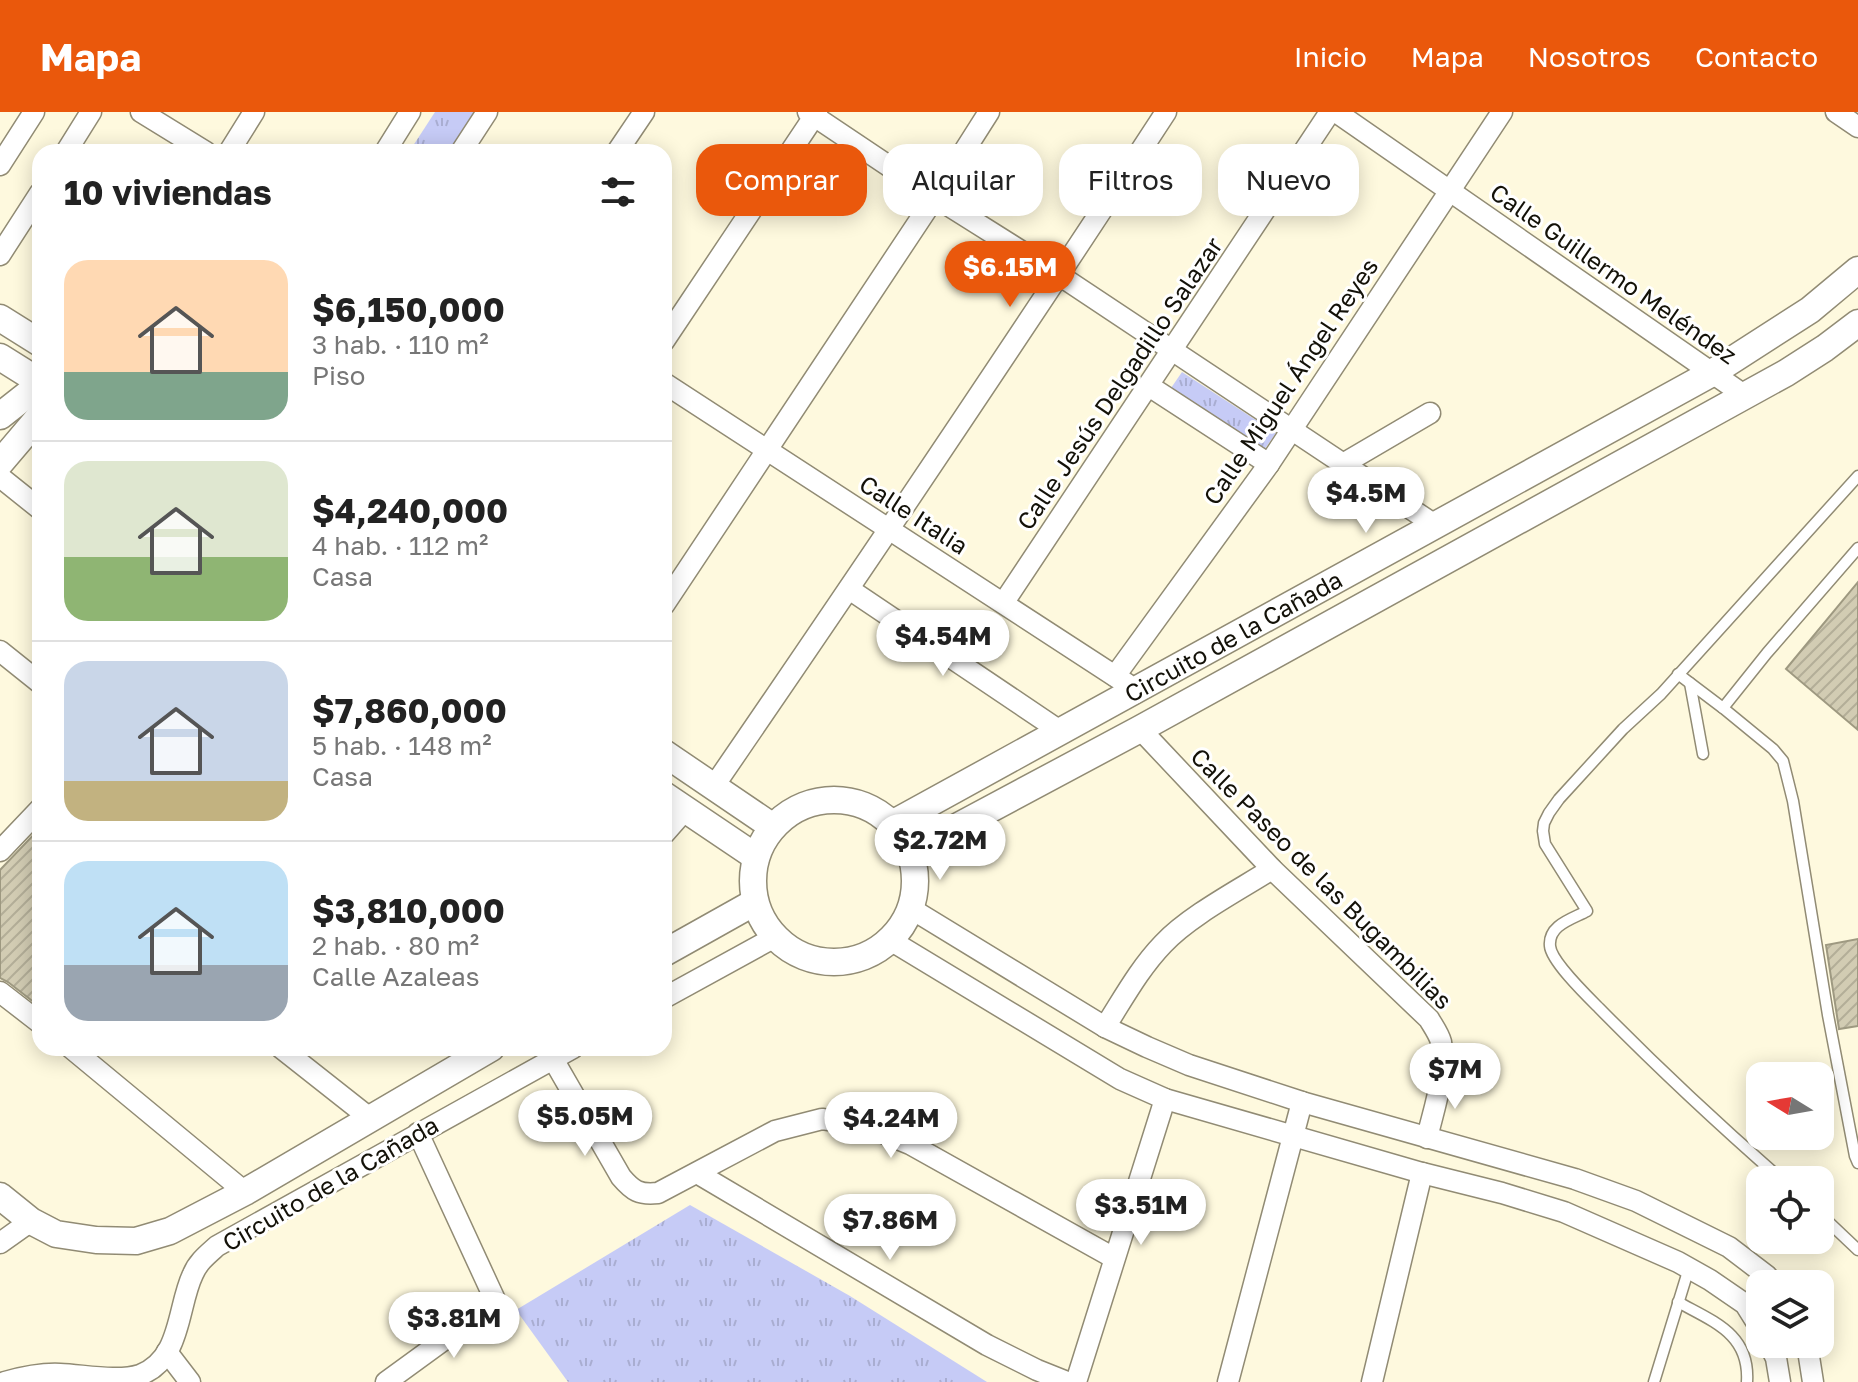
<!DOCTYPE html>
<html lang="es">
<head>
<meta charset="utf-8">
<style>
	:root { --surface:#fff; --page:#f2f2f2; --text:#222; --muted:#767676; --line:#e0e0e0; --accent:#ea580c }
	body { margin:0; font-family:"Golos Text",sans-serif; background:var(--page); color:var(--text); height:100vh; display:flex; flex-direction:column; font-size:30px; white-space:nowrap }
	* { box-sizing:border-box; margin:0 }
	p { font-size:26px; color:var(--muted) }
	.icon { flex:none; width:44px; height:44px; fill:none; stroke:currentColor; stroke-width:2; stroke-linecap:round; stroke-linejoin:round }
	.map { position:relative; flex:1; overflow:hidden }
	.details { position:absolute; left:32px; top:32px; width:640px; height:912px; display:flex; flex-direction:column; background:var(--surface); border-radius:24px; box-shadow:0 4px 20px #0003 }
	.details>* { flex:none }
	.guide { position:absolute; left:696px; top:32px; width:760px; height:72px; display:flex; gap:16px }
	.needle { width:52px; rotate:281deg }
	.buttons { position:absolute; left:1746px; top:950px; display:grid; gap:16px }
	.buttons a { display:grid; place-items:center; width:88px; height:88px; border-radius:16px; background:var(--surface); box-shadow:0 4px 20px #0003; font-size:40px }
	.price { position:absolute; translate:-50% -68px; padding:0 18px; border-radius:28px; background:#fff; color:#222; font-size:26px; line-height:52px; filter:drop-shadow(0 2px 4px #0008) }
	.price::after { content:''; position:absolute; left:50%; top:48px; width:24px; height:18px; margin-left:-12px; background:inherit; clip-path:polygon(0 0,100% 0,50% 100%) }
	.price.active { background:var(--accent); color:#fff }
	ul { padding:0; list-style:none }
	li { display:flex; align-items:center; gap:24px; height:200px; padding:0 32px }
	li+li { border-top:2px solid var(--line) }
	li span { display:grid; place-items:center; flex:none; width:224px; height:160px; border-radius:24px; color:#555 }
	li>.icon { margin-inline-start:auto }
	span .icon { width:96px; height:96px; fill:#fffc; stroke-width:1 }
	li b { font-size:34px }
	h2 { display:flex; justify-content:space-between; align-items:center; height:96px; padding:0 32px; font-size:34px }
	.pill { padding:0 28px; border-radius:24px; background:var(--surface); box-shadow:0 4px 20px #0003; font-size:28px; line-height:72px }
	.pill.active { background:var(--accent); color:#fff }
	header { display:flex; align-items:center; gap:48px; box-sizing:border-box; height:112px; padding:0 40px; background:var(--accent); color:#fff }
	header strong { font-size:38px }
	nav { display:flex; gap:44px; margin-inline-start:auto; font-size:28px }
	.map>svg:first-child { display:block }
	.park { fill:url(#park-tufts) }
	.building { fill:url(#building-hatch); stroke:#9e9981; stroke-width:2 }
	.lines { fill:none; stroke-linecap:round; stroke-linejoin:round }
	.service-casing { stroke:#918b74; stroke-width:13 }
	.minor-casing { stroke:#918b74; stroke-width:23 }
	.tertiary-casing { stroke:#918b74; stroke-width:29 }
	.service { stroke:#fff; stroke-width:10 }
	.minor { stroke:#fff; stroke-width:20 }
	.tertiary { stroke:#fff; stroke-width:26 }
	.labels { text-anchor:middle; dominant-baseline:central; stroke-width:6; stroke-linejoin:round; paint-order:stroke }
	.street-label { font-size:24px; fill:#131108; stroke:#fff }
</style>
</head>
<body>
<header>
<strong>Mapa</strong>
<nav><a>Inicio</a><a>Mapa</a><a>Nosotros</a><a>Contacto</a></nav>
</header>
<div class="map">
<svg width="1858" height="1270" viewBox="0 0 1858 1270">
	<defs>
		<pattern id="park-tufts" width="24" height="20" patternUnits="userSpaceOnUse" patternTransform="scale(2)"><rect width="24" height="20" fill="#c6cbf6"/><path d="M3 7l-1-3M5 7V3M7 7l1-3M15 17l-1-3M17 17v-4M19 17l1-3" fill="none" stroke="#a9add1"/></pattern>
		<pattern id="building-hatch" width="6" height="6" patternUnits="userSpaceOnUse" patternTransform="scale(2)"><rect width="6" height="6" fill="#d2ccb3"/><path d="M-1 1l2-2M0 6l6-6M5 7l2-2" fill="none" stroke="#b3ae98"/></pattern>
	</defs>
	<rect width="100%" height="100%" fill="#fef9de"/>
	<!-- park -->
	<g class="park">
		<polygon points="435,0 476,0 449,40 409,40"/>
		<polygon points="1182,260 1276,321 1264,338 1171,276"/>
		<polygon points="690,1093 850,1184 987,1270 568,1270 516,1198"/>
	</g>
	<!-- building -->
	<g class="building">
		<polygon points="1858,470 1858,618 1786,557"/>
		<polygon points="40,716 40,895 8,870 0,866 0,758"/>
		<polygon points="1858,827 1858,914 1839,917 1826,833"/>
	</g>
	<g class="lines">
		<defs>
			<g id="service">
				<polyline points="1678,562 1723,596 1773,637 1783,649 1793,689 1828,903 1855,1044 1858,1051"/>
				<polyline points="1690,571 1703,642"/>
				<polyline points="1723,596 1767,541 1858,436"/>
				<path d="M1782 1068C1718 1012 1658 956 1599 896 1587 884 1551 849 1550 834 1548 813 1572 807 1587 799L1545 732 1543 719 1544 711 1549 701 1559 687 1623 617 1661 582 1858 364"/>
				<polyline points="1820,1102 1858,1138"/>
				<path d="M1678 1190C1714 1210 1750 1222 1747 1270"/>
				<polyline points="1654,1270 1689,1156"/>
			</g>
			<g id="minor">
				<polyline points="141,0 206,40"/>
				<polyline points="808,0 935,85 1059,163 1435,413"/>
				<polyline points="1336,0 1744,283"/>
				<polyline points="1836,0 1858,15"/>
				<polyline points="66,40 91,0"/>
				<polyline points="229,40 254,0"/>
				<polyline points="385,40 410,0"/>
				<polyline points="461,40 487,0"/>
				<polyline points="617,40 644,0"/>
				<polyline points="0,53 34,0"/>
				<polyline points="0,143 40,81"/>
				<polyline points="664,229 817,0"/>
				<polyline points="664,271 1127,572"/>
				<polyline points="1149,274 1269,352"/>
				<polyline points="1343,352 1430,301"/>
				<polyline points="0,365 40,397"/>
				<polyline points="849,477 1060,619"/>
				<polyline points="1004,490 1330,0"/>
				<polyline points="664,493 935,85 989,0"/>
				<polyline points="0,539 40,571"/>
				<polyline points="1115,564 1269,352 1502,0"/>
				<path d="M1140 617 1272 757 1429 907C1433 914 1439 922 1441 930 1447 960 1434 996 1427 1026"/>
				<path d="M714 674C867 451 1018 227 1166 0"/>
				<polyline points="664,722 686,697"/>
				<polyline points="0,739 40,697"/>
				<polyline points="910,796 1105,915 1147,935 1189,953 1302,990 1575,1067 1636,1089 1729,1135 1767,1164 1774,1172"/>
				<polyline points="890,828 1120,967 1165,987 1422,1061 1502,1081 1564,1100 1678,1150 1710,1168 1745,1192 1760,1216"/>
				<polyline points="0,880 40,911"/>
				<polyline points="664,886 775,825"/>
				<path d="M1105 915C1123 887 1139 857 1163 832 1189 804 1239 778 1272 757"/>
				<polyline points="71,936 245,1080"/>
				<polyline points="281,936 371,1007"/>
				<path d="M553 947 621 1065C633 1079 639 1083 658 1081L775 1019 822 1007 864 1013 910 1032 1114 1146"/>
				<polyline points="697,1061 987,1233 1037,1258 1067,1270"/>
				<polyline points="0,1131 31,1109"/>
				<polyline points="1769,1232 1776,1246 1780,1270"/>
				<polyline points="1807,1232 1813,1270"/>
				<polyline points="167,1240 190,1270"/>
				<path d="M5 1270C23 1265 41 1261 60 1262 84 1263 118 1270 140 1263 182 1247 177 1195 193 1162 198 1150 207 1143 217 1134L573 936"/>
				<polyline points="386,1270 496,1190 418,1021"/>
				<polyline points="1076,1270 1165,987"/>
				<polyline points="1228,1270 1302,990"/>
				<polyline points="1372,1270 1422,1061"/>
			</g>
			<g id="tertiary">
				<polyline points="0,206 40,231"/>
				<polyline points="0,245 40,270"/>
				<polyline points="0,304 28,282 40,279"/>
				<polyline points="0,351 40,304"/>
				<polyline points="664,641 773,715"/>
				<polyline points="664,683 756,745"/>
				<circle cx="834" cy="769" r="81"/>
				<polyline points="892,712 1712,261 1810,198 1858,158"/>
				<polyline points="910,740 1140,617 1786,261 1825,236 1858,211"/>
				<polyline points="664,841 755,790"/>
				<polyline points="0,1084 31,1109 56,1122 96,1128 136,1129 170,1119 245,1080 491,936"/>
			</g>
		</defs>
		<!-- service casing -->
		<use href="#service" class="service-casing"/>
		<!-- minor casing -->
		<use href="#minor" class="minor-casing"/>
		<!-- tertiary casing -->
		<use href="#tertiary" class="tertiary-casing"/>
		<!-- service -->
		<use href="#service" class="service"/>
		<!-- minor -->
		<use href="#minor" class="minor"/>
		<!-- tertiary -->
		<use href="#tertiary" class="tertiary"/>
	</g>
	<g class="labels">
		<!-- street labels -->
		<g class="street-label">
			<text transform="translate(1614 161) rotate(35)">Calle Guillermo Meléndez</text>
			<text transform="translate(1290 269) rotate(-56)">Calle Miguel Ángel Reyes</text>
			<text transform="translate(1119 271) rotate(-56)">Calle Jesús Delgadillo Salazar</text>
			<text transform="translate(914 402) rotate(33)">Calle Italia</text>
			<text transform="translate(1233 524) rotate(-29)">Circuito de la Cañada</text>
			<text transform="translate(1322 766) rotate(45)">Calle Paseo de las Bugambilias</text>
			<text transform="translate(330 1071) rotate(-30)">Circuito de la Cañada</text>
		</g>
	</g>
</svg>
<div class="buttons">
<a><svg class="needle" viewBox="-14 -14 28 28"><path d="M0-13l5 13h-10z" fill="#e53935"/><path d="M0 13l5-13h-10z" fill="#767676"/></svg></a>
<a><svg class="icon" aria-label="locate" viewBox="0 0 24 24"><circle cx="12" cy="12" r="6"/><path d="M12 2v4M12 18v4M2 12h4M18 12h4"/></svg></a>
<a><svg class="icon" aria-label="layers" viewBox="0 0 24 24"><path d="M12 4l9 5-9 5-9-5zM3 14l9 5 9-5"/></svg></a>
</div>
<b class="price active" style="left:1010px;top:197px">$6.15M</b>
<b class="price" style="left:1366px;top:423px">$4.5M</b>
<b class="price" style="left:943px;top:566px">$4.54M</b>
<b class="price" style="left:940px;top:770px">$2.72M</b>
<b class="price" style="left:1455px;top:999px">$7M</b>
<b class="price" style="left:585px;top:1046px">$5.05M</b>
<b class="price" style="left:891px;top:1048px">$4.24M</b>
<b class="price" style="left:1141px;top:1135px">$3.51M</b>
<b class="price" style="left:890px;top:1150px">$7.86M</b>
<b class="price" style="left:454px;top:1248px">$3.81M</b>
<div class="guide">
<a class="pill active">Comprar</a>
<a class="pill">Alquilar</a>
<a class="pill">Filtros</a>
<a class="pill">Nuevo</a>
</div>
<section class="details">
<h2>10 viviendas<svg class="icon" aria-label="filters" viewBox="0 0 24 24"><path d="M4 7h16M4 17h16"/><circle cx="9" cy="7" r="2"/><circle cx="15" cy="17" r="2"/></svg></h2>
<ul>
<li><span style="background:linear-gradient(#ffd9b3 70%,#7fa58c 0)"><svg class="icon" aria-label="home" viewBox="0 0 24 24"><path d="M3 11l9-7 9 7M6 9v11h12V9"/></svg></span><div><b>$6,150,000</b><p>3 hab. · 110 m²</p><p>Piso</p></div></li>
<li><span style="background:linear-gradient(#dfe7d0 60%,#8fb573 0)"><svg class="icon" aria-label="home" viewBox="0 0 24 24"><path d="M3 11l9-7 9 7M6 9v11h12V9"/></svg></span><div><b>$4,240,000</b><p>4 hab. · 112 m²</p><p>Casa</p></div></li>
<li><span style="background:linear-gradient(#c9d6e8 75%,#c2b280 0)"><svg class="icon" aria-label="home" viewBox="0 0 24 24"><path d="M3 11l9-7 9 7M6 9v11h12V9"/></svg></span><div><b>$7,860,000</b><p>5 hab. · 148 m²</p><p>Casa</p></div></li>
<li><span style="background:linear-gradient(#bfe0f5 65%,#9aa5b1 0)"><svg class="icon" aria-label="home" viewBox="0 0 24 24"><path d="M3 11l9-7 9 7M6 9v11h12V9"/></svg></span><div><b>$3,810,000</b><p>2 hab. · 80 m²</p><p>Calle Azaleas</p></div></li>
</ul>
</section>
</div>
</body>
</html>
